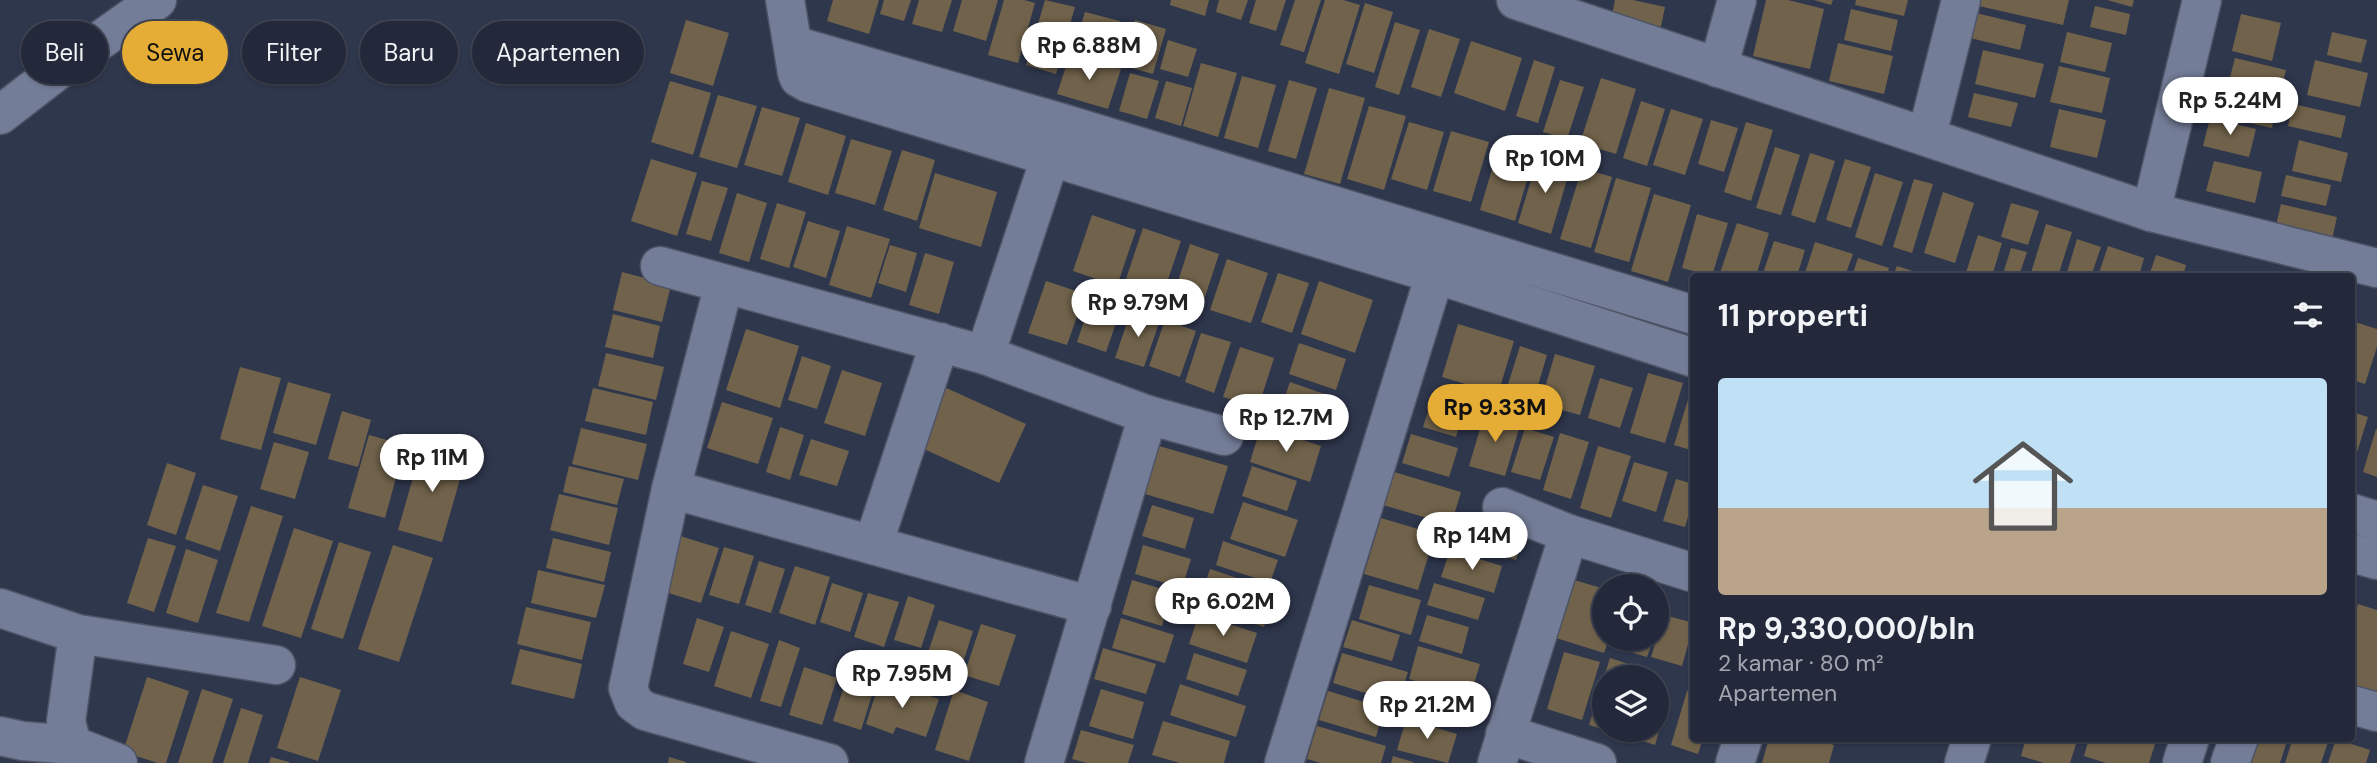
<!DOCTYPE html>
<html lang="id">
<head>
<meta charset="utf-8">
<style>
	:root { --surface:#23293a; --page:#2f3545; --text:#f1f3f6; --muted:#a3a6af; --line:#404554; --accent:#e5ad35 }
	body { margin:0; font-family:"DM Sans",sans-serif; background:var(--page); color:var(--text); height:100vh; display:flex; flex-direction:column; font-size:26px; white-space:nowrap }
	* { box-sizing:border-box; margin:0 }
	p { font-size:23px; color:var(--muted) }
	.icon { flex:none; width:38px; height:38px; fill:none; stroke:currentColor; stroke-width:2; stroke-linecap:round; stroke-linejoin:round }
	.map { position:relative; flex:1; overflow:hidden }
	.side { position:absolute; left:1690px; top:273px; width:665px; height:469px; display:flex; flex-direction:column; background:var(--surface); border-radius:7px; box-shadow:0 2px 5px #0004,0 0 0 2px var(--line) }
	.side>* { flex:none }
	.top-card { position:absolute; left:21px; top:21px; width:665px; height:63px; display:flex; gap:14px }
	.fabs { position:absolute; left:1592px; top:574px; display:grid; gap:14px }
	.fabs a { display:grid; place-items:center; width:77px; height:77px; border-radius:50%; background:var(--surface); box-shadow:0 2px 5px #0004,0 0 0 2px var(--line); font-size:35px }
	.price { position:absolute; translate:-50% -60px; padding:0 16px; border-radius:24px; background:#fff; color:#222; font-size:23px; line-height:46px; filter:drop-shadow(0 2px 4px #0008) }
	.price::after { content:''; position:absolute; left:50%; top:42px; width:21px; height:16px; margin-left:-10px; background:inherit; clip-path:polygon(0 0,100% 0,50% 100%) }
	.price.current { background:var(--accent); color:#111 }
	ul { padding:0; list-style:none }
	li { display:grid; align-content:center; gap:14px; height:371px; padding:0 28px }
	li span { display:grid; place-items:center; height:217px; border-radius:7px; color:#555 }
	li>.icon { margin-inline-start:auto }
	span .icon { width:126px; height:126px; fill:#fffc; stroke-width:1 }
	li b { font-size:30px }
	h2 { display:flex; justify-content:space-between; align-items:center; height:84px; padding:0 28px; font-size:30px }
	.chip { padding:0 24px; border-radius:32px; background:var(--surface); box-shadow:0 2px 5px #0004,0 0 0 2px var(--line); font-size:24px; line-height:63px }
	.chip.current { background:var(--accent); color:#111 }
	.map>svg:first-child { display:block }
	.building { fill:#71634b }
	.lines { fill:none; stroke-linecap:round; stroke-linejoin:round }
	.minor-casing { stroke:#4e5467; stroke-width:41 }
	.minor { stroke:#747d97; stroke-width:38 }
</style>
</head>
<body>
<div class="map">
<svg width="2377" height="763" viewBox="0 0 2377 763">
	<rect width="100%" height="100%" fill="#2f374d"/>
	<!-- building -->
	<g class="building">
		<polygon points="833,0 879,0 869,34 827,21"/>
		<polygon points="884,0 911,0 904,21 880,14"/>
		<polygon points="919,0 952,0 942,32 912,24"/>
		<polygon points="962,0 998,0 986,41 953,31"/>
		<polygon points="1004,0 1024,0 1035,3 1018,63 988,55"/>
		<polygon points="1045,0 1075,7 1056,74 1026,65"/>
		<polygon points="1171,0 1209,0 1205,16 1170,5"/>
		<polygon points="1219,0 1248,0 1241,20 1216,12"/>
		<polygon points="1256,0 1286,0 1276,31 1249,23"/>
		<polygon points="1295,0 1321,0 1304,52 1280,45"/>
		<polygon points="1325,0 1343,0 1360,5 1339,74 1305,63"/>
		<polygon points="1615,0 1633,0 1665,7 1660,31 1611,20"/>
		<polygon points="1766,0 1788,0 1824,9 1810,69 1753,56"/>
		<polygon points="1814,0 1833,0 1831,5"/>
		<polygon points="1856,0 1908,0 1904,16 1855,5"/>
		<polygon points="1981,0 2069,0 2063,25 1979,6"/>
		<polygon points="2107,0 2134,0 2132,7"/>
		<polygon points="1365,3 1393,12 1374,73 1346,64"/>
		<polygon points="2095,6 2130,14 2126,35 2090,27"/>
		<polygon points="1851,9 1898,20 1891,51 1844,40"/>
		<polygon points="1085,12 1120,21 1109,58 1074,48"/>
		<polygon points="1976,13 2026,25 2020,50 1970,38"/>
		<polygon points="2241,14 2281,23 2272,61 2232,51"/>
		<polygon points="686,20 729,33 713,86 670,73"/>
		<polygon points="1135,20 1166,29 1153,74 1121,65"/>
		<polygon points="1395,22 1420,30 1399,95 1375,87"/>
		<polygon points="1429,29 1460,39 1441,97 1411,87"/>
		<polygon points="2067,32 2112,43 2105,72 2060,62"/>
		<polygon points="2332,32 2367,40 2361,63 2327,55"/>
		<polygon points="1168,40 1197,49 1188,77 1160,69"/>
		<polygon points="1471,41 1522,58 1505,111 1454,93"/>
		<polygon points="1838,43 1893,56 1884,94 1829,81"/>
		<polygon points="1983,50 2044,64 2035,98 1975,84"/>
		<polygon points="1070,54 1121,69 1108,109 1057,94"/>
		<polygon points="2235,58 2286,70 2279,97 2228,85"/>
		<polygon points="1534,60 1555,67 1538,123 1516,116"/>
		<polygon points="2315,60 2368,73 2360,107 2307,95"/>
		<polygon points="1201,63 1237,73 1218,137 1183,126"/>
		<polygon points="2059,66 2110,78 2102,113 2050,102"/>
		<polygon points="1130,73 1159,81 1147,119 1119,111"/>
		<polygon points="1242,76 1276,85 1258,148 1224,138"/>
		<polygon points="1601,78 1636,89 1616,154 1580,143"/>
		<polygon points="1289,80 1317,88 1296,159 1268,151"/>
		<polygon points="1560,80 1584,87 1567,139 1543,132"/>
		<polygon points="670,81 711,93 693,155 651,142"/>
		<polygon points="1166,81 1192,88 1181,126 1155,118"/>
		<polygon points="1329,88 1365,98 1340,184 1304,174"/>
		<polygon points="2211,89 2277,104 2272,128 2205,113"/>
		<polygon points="1974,93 2018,103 2011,127 1968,117"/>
		<polygon points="718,95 757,106 737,168 699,157"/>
		<polygon points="1641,101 1665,109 1647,166 1623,158"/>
		<polygon points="2293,104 2346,116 2341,138 2288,126"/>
		<polygon points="1369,106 1406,116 1384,190 1347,179"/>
		<polygon points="762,107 800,118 782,176 744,165"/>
		<polygon points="1671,109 1703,119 1685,175 1653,165"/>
		<polygon points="2059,109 2106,120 2097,158 2050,147"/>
		<polygon points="2210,118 2256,129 2249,157 2203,146"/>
		<polygon points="1711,120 1738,128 1724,172 1698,164"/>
		<polygon points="1409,122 1444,132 1427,190 1391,179"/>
		<polygon points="1746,122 1773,130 1751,201 1724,192"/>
		<polygon points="806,123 846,136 828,195 788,182"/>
		<polygon points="1451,131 1489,142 1471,202 1433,191"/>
		<polygon points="851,139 892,151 875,205 835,193"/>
		<polygon points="2299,140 2348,153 2341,182 2292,171"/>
		<polygon points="1500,142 1535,153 1515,221 1480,210"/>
		<polygon points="1775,147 1800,155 1781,215 1756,208"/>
		<polygon points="902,150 935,160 917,221 883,210"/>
		<polygon points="1810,153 1835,161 1815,223 1791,215"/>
		<polygon points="1538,157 1571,166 1551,234 1518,223"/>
		<polygon points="651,159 697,173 677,236 631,221"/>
		<polygon points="1845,159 1871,167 1851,228 1826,220"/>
		<polygon points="2214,161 2262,172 2255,203 2206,191"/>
		<polygon points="1582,168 1612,177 1591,248 1560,239"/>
		<polygon points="935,173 997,192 981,247 919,228"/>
		<polygon points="1875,173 1903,182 1882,246 1855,237"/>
		<polygon points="2286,175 2331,185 2326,206 2281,196"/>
		<polygon points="1616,178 1651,188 1629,262 1594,252"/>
		<polygon points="1914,179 1933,184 1912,253 1893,247"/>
		<polygon points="702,181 728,188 711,241 686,234"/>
		<polygon points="1943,192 1974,203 1955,263 1924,253"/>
		<polygon points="737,193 767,203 749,262 719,253"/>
		<polygon points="1654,194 1691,205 1668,282 1631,271"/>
		<polygon points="777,203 806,212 789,268 760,259"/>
		<polygon points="2011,203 2039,211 2028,245 2001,237"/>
		<polygon points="2281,204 2337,217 2331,244 2275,230"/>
		<polygon points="1697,214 1728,223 1712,276 1682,268"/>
		<polygon points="1092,215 1136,230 1117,286 1073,271"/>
		<polygon points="808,221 840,231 826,278 793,267"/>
		<polygon points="1737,223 1769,233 1756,276 1719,276"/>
		<polygon points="2046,224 2072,232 2058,276 2030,276"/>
		<polygon points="847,226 890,239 871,298 829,285"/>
		<polygon points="1143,228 1181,241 1161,300 1123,288"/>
		<polygon points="1978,235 2002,243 1992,276 1965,276"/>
		<polygon points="2077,239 2101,247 2091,276 2066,276"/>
		<polygon points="1774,241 1805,250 1797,276 1762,276"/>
		<polygon points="1815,242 1853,254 1845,276 1804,276"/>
		<polygon points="1190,244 1219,254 1201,309 1172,300"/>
		<polygon points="890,245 917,253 906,292 878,283"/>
		<polygon points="2108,246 2144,258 2139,276 2098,276"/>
		<polygon points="2011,248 2027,252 2019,276 2003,274"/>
		<polygon points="925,253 954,262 939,314 909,305"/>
		<polygon points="2156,255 2186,265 2183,276 2149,276"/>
		<polygon points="1858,258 1889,268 1887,276 1852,276"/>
		<polygon points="1227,259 1268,273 1251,323 1210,310"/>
		<polygon points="1897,266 1928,276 1893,276"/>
		<polygon points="2190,271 2205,276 2188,276"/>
		<polygon points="622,272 671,285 662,322 613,310"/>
		<polygon points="1278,273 1309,283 1292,333 1261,322"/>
		<polygon points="1046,281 1085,294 1067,345 1028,333"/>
		<polygon points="1319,281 1373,300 1355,353 1301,334"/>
		<polygon points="1093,294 1123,303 1106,352 1077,342"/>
		<polygon points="1131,311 1160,320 1144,367 1115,358"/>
		<polygon points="613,314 660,326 653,358 605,347"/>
		<polygon points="1165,320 1196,331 1180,377 1149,366"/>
		<polygon points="2355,322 2377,329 2377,347 2365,384 2352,380 2352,332"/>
		<polygon points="1458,324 1514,341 1498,394 1442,377"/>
		<polygon points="746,329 799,346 780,408 726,390"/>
		<polygon points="1201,333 1231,342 1214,393 1185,382"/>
		<polygon points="1299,343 1346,359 1336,390 1289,374"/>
		<polygon points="1520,346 1547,355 1533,402 1505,394"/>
		<polygon points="1240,347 1274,358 1258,408 1223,397"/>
		<polygon points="606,353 664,367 656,400 598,386"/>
		<polygon points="1555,354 1595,366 1580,415 1540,404"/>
		<polygon points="802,356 831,366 817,409 788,400"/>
		<polygon points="240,367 281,378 261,450 220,439"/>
		<polygon points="842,370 882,383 865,436 824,423"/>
		<polygon points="1648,373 1683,383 1665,443 1630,433"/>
		<polygon points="1600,378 1633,388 1620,428 1588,418"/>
		<polygon points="288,382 331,394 316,445 273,433"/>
		<polygon points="1290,382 1339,399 1327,433 1278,416"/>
		<polygon points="942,386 1026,424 999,483 915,445"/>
		<polygon points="593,388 653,402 646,435 585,421"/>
		<polygon points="1435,389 1467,399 1456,437 1423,427"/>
		<polygon points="1691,390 1694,391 1694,451 1674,445"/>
		<polygon points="722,402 773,418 758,464 707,448"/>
		<polygon points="342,411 371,420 358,467 328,459"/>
		<polygon points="1485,412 1521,422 1505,476 1469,466"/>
		<polygon points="2352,412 2368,417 2353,465 2352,465"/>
		<polygon points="1261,426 1321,446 1310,482 1250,462"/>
		<polygon points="780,427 804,435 790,480 766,472"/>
		<polygon points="581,428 647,444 638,480 572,464"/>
		<polygon points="1525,428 1554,437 1540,480 1511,472"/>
		<polygon points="2376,429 2377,429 2377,477 2363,472"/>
		<polygon points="1560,433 1589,442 1571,499 1543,490"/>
		<polygon points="1411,434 1458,448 1449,477 1402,463"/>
		<polygon points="369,435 405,445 385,518 348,508"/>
		<polygon points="811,439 849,451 837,486 799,475"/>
		<polygon points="274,442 309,452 295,499 260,489"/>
		<polygon points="422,446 466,458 442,542 398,530"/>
		<polygon points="1159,446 1228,466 1213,514 1145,494"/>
		<polygon points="1598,446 1631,456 1611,518 1580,508"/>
		<polygon points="1634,462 1668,472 1656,512 1622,501"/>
		<polygon points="167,463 196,473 176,535 147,525"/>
		<polygon points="569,466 624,479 617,505 563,492"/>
		<polygon points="1252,466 1297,481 1287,511 1242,496"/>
		<polygon points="1394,472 1461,492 1451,525 1383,505"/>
		<polygon points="1676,479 1694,484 1694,497 1685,527 1663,521"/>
		<polygon points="203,485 238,496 220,551 185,539"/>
		<polygon points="559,494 618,508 609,545 550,530"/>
		<polygon points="1243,502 1298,520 1285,557 1230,539"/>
		<polygon points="1152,505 1194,518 1185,549 1142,536"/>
		<polygon points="251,506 283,516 249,622 216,613"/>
		<polygon points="1381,518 1435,534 1418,590 1364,574"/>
		<polygon points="1463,519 1522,538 1516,560 1456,542"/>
		<polygon points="294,528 333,541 301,638 262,626"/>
		<polygon points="680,536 719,548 701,603 662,591"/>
		<polygon points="148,538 176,546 154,612 127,603"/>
		<polygon points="553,538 611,552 604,582 546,568"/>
		<polygon points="1223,541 1278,560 1270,583 1216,565"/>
		<polygon points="339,542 371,552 343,639 311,629"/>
		<polygon points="393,545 433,558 399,662 358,649"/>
		<polygon points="1143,545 1191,559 1182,588 1135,574"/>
		<polygon points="724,547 754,556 739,604 709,595"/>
		<polygon points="186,549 218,560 198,623 166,613"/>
		<polygon points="1450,550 1502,566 1494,593 1441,577"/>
		<polygon points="759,561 785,569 771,613 745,605"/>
		<polygon points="795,566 830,577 815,625 779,613"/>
		<polygon points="1210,569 1276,591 1264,627 1198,605"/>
		<polygon points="538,570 605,585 596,618 531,603"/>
		<polygon points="1132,580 1172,592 1162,626 1122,614"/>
		<polygon points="1574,580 1605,589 1605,639 1609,639 1604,653 1556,638"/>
		<polygon points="832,583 863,593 850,632 820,622"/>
		<polygon points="1434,583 1485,598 1478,620 1427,605"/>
		<polygon points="1369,585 1421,600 1411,635 1359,619"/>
		<polygon points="868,593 899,602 884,647 854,637"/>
		<polygon points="908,596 935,605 921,648 894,640"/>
		<polygon points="2358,604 2377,610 2377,694 2352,690 2352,622"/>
		<polygon points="526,607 591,622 582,660 517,644"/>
		<polygon points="1199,614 1257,633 1247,663 1189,644"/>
		<polygon points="1427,615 1469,627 1462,654 1419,641"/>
		<polygon points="1664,615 1694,623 1682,666 1651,657"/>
		<polygon points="697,618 724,627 709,672 683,664"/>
		<polygon points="1121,618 1174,635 1165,663 1112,648"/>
		<polygon points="939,620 973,631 959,675 924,664"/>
		<polygon points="1352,620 1400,635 1392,661 1343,647"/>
		<polygon points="981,624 1016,635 999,686 964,675"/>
		<polygon points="731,631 769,644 751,698 714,686"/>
		<polygon points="1619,639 1653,639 1647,657 1616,648"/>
		<polygon points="779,640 800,648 781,707 760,701"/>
		<polygon points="1418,646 1480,664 1470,697 1409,679"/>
		<polygon points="1103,648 1156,664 1146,694 1094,679"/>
		<polygon points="520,649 582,664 574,699 511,684"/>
		<polygon points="1564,652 1600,662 1582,720 1547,709"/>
		<polygon points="1194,653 1247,670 1238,696 1186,679"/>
		<polygon points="1342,653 1408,672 1398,703 1333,683"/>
		<polygon points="1610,658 1641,668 1638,677 1604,677"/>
		<polygon points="851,664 879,673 861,730 833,721"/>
		<polygon points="804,667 837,678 822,725 789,715"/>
		<polygon points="147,677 189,691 166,763 158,763 123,752"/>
		<polygon points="300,677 341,690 318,761 277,748"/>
		<polygon points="1604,677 1605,677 1605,730 1589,725"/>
		<polygon points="880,680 939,699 926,737 896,727 893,734 866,724"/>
		<polygon points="1180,684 1246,706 1236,737 1170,715"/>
		<polygon points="1405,688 1456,702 1449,725 1398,710"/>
		<polygon points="202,689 233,699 212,763 178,763"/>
		<polygon points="1101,689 1144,702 1133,739 1089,726"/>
		<polygon points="954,690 988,702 969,761 935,750"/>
		<polygon points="1328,691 1384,708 1376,737 1319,720"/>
		<polygon points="1687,691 1694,694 1694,738 1703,738 1698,754 1671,745"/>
		<polygon points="1657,694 1669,698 1655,745 1627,736 1629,730 1657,730"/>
		<polygon points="241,708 263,715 248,763 223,763"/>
		<polygon points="1406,719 1457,734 1448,763 1397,750"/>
		<polygon points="1163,721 1230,741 1224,763 1180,763 1152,755"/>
		<polygon points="1317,726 1386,746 1381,763 1321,763 1307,759"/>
		<polygon points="1081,730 1134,745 1128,763 1087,763 1072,759"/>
		<polygon points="1769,738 1814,738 1834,745 1829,763 1762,763"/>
		<polygon points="2026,738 2078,738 2070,763 2044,763 2021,756"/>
		<polygon points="2089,738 2157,738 2149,763 2106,763 2084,756"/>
		<polygon points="2252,738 2288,738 2280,763 2243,763"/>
		<polygon points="2293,738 2318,738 2328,742 2321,763 2285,763"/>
		<polygon points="2336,739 2370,750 2366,763 2328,763"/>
		<polygon points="1393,756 1413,762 1413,763 1391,763"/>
		<polygon points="271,757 289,762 289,763 269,763"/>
		<polygon points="669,757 686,762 686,763 668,763"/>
	</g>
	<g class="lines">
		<defs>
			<g id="minor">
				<polyline points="785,0 797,73 799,78 808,83 1435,274 1694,358"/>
				<polyline points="1516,0 2151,212 2377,268"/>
				<polyline points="793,45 1062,123 1694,315"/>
				<polyline points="1718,68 1737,0"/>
				<polyline points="0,115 57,71 157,0"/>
				<polyline points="1927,135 1961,0"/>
				<polyline points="2151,212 2202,0"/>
				<polyline points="660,266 985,355 1148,415 1224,436"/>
				<polyline points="724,284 671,489 628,688 634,703 645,711 829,763"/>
				<polyline points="985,355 1059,131"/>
				<polyline points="671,489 1092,606"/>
				<polyline points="1502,507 1569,534 1694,573"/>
				<polyline points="2352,513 2377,521"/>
				<polyline points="873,545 940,342"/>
				<polyline points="2352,553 2377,560"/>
				<polyline points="0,608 78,634 276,665"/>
				<polyline points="78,634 66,721 72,745 118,763"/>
				<polyline points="2352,705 2377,712"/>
				<polyline points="1505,734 1597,763"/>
				<polyline points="0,736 23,741 72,745"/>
				<polyline points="1044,763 1148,415"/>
				<polyline points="1284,763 1435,274 1440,249"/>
				<polyline points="1497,763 1569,534"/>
				<polyline points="1735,763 1743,738"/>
				<polyline points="1964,763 1972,738"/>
				<polyline points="2182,763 2190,738"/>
				<polyline points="2230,763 2239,738"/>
			</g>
		</defs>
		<!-- minor casing -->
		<use href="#minor" class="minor-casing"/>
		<!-- minor -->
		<use href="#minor" class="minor"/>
	</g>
</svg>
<div class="fabs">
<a><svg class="icon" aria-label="locate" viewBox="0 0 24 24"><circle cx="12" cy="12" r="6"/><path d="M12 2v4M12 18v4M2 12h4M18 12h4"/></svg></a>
<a><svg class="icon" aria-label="layers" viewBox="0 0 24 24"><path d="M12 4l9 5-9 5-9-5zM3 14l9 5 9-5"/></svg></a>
</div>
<b class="price" style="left:1089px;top:82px">Rp 6.88M</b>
<b class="price" style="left:2230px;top:137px">Rp 5.24M</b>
<b class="price" style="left:1545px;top:195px">Rp 10M</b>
<b class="price" style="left:1138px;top:339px">Rp 9.79M</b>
<b class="price current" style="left:1495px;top:444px">Rp 9.33M</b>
<b class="price" style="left:1286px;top:454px">Rp 12.7M</b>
<b class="price" style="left:432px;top:494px">Rp 11M</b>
<b class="price" style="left:1472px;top:572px">Rp 14M</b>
<b class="price" style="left:1223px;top:638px">Rp 6.02M</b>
<b class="price" style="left:902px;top:710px">Rp 7.95M</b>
<b class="price" style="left:1427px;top:741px">Rp 21.2M</b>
<div class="top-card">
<a class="chip">Beli</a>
<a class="chip current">Sewa</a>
<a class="chip">Filter</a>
<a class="chip">Baru</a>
<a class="chip">Apartemen</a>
</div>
<section class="side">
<h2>11 properti<svg class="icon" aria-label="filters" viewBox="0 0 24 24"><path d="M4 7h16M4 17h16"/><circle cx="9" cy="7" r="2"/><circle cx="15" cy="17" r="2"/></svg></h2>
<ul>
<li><span style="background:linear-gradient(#bfe0f5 60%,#b9a48a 0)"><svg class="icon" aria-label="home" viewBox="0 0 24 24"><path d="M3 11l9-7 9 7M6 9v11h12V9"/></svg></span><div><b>Rp 9,330,000/bln</b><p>2 kamar · 80 m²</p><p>Apartemen</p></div></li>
</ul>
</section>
</div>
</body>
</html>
